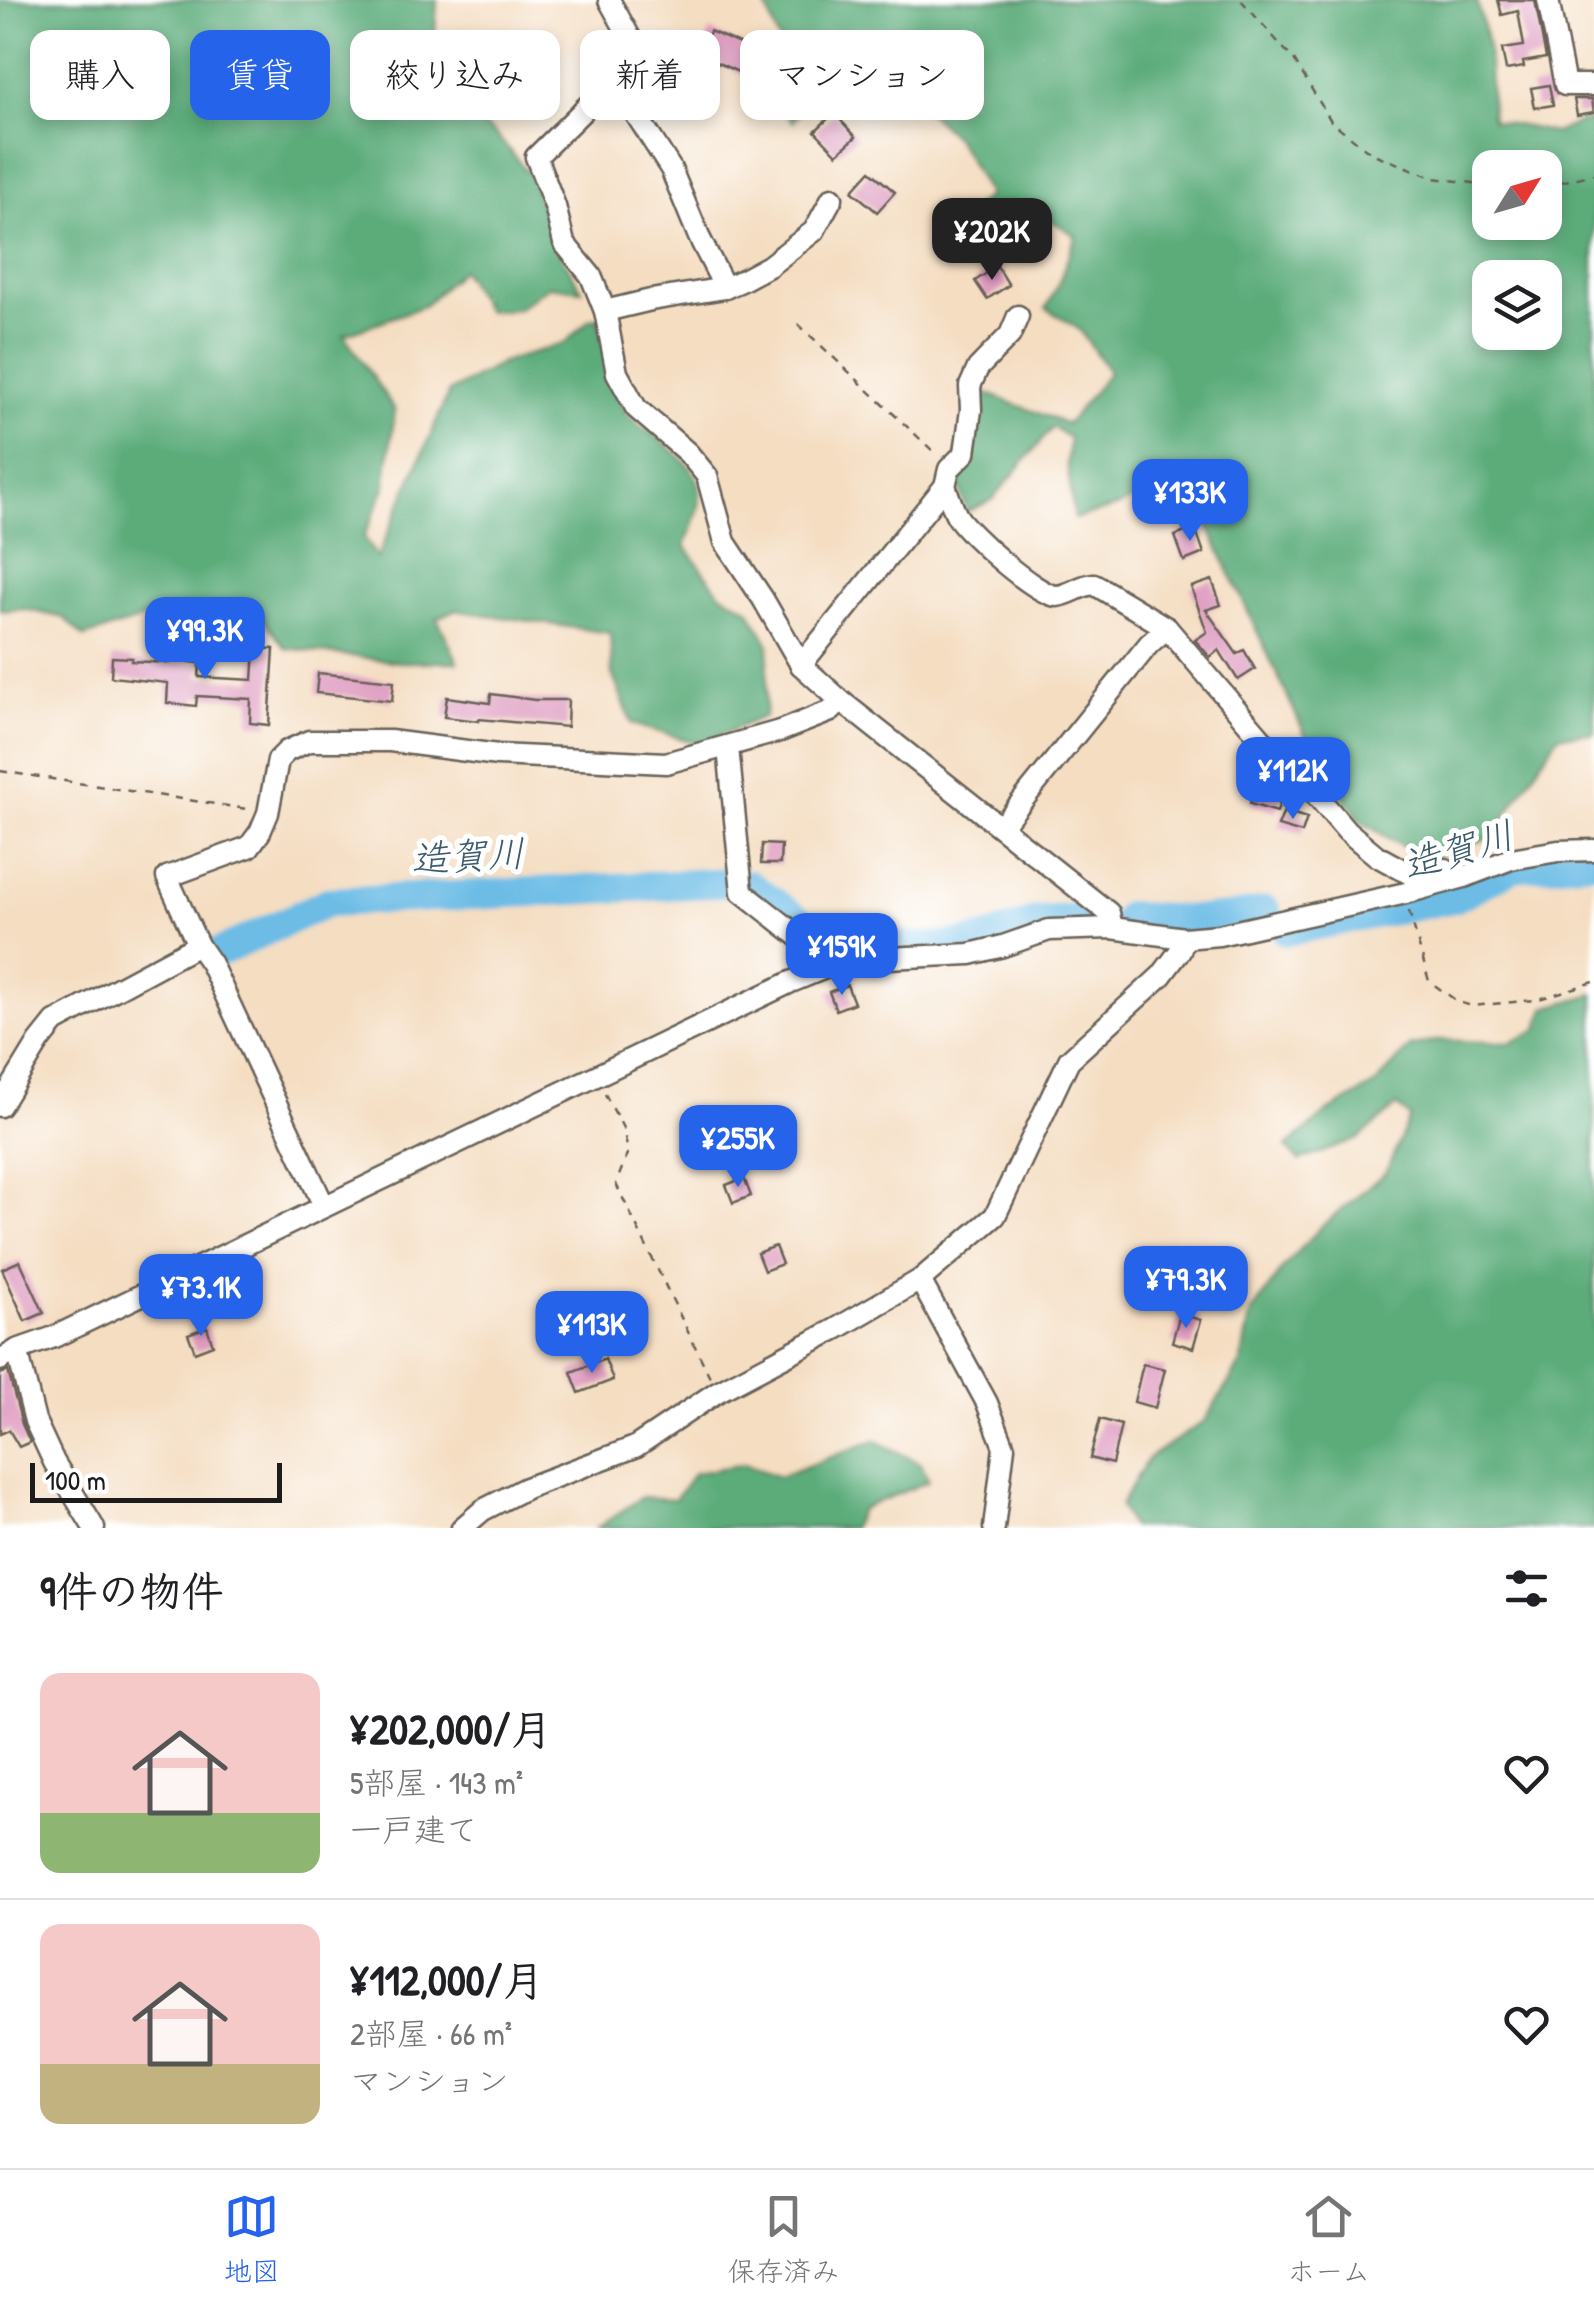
<!DOCTYPE html>
<html lang="ja">
<head>
<meta charset="utf-8">
<style>
	:root { --surface:#fff; --page:#f2f2f2; --text:#202124; --muted:#757577; --line:#e0e0e0; --accent:#2563eb }
	body { margin:0; font-family:"Patrick Hand","Klee One",sans-serif; background:var(--page); color:var(--text); height:100vh; display:flex; flex-direction:column; font-size:38px; white-space:nowrap }
	* { box-sizing:border-box; margin:0 }
	p { font-size:32px; color:var(--muted) }
	.icon { flex:none; width:55px; height:55px; fill:none; stroke:currentColor; stroke-width:2; stroke-linecap:round; stroke-linejoin:round }
	.map { position:relative; height:1528px; overflow:hidden }
	.side { display:flex; flex-direction:column; background:var(--surface); flex:1 }
	.side>* { flex:none }
	.banner { position:absolute; left:30px; top:30px; width:1000px; height:90px; display:flex; gap:20px }
	.needle { width:65px; rotate:53deg }
	.buttons { position:absolute; left:1472px; top:150px; display:grid; gap:20px }
	.buttons a { display:grid; place-items:center; width:90px; height:90px; border-radius:20px; background:var(--surface); box-shadow:0 5px 15px #0003; font-size:50px }
	.scale { position:absolute; left:30px; bottom:25px; width:252px; box-sizing:border-box; padding-left:10px; border:5px solid #1c1c1c; border-top:0; font-size:28px; line-height:35px; white-space:nowrap; color:#1c1c1c; -webkit-text-stroke:8px #fff; paint-order:stroke }
	.price { position:absolute; translate:-50% -85px; padding:0 22px; border-radius:20px; background:var(--accent); color:#fff; font-size:32px; line-height:65px; filter:drop-shadow(0 2px 5px #0008) }
	.price::after { content:''; position:absolute; left:50%; top:60px; width:30px; height:22px; margin-left:-15px; background:inherit; clip-path:polygon(0 0,100% 0,50% 100%) }
	.price.current { background:#222; color:#fff }
	ul { padding:0; list-style:none }
	li { display:flex; align-items:center; gap:30px; height:250px; padding:0 40px }
	li+li { border-top:2px solid var(--line) }
	li span { display:grid; place-items:center; flex:none; width:280px; height:200px; border-radius:20px; color:#555 }
	li>.icon { margin-inline-start:auto }
	span .icon { width:120px; height:120px; fill:#fffc; stroke-width:1 }
	li b { font-size:42px }
	h2 { display:flex; justify-content:space-between; align-items:center; height:120px; padding:0 40px; font-size:42px }
	.pill { padding:0 35px; border-radius:20px; background:var(--surface); box-shadow:0 5px 15px #0003; font-size:35px; line-height:90px }
	.pill.current { background:var(--accent); color:#fff }
	.dock { display:flex; justify-content:space-around; align-items:center; height:140px; border-top:2px solid var(--line); background:var(--surface); font-size:28px; color:var(--muted) }
	.dock a { display:grid; justify-items:center; gap:5px }
	.dock .current { color:var(--accent) }
	.map>svg:first-child { display:block }
	.forest { fill:#5cac7a; stroke:#3c644b; stroke-width:2.5; fill-rule:evenodd }
	.lines { fill:none; stroke-linecap:round; stroke-linejoin:round }
	.river { stroke:#6cbce6; stroke-width:30 }
	.building { fill:#df9dc1 }
	.street-casing { stroke:#686056; stroke-width:25 }
	.path { stroke:#686056; stroke-width:2.5; stroke-dasharray:8 8; stroke-linecap:butt }
	.street { stroke:#fff; stroke-width:20 }
	.labels { text-anchor:middle; dominant-baseline:central; stroke-width:10; stroke-linejoin:round; paint-order:stroke }
	.water-label { font-size:38px; font-style:italic; fill:#3c5c6d; stroke:#fff }
</style>
</head>
<body>
<div class="map">
<svg width="1594" height="1528" viewBox="0 0 1594 1528">
	<rect width="100%" height="100%" fill="#fff"/>
	<filter id="ink" filterUnits="userSpaceOnUse"><feTurbulence type="fractalNoise" baseFrequency=".01" numOctaves="2"/><feDisplacementMap in="SourceGraphic" scale="20" xChannelSelector="R" yChannelSelector="G"/><feConvolveMatrix kernelMatrix="1 2 1 2 8 2 1 2 1" color-interpolation-filters="sRGB"/></filter>
	<filter id="wash" filterUnits="userSpaceOnUse"><feTurbulence type="fractalNoise" baseFrequency=".0048" numOctaves="4" result="noise"/><feDisplacementMap in="SourceGraphic" scale="40" xChannelSelector="R" yChannelSelector="G"/><feGaussianBlur stdDeviation="2.25" result="paint"/><feColorMatrix in="noise" values="0 0 0 0 0 0 0 0 0 0 0 0 0 0 0 0 0 1.4 0 .05"/><feComposite in="paint" operator="in"/></filter>
	<g filter="url(#wash)">
		<rect width="100%" height="100%" fill="#f4ddc1"/>
		<!-- forest -->
		<g class="forest">
			<path d="M0 0H437L433 70 443 90 497 136 530 175 556 247 582 290 548 286 517 309 487 312 461 270 424 306 344 335 395 410 385 487 364 537 377 558 449 392 504 362 565 343 590 319 598 318C605 346 611 391 628 415 636 424 649 432 659 439 709 478 708 490 685 546L719 592 749 609 769 645 765 716 700 744 632 724 612 674 610 633 454 610 437 618 458 662H400L285 648 265 621 237 609 189 630 142 619 84 637 64 618 24 609 0 611V484L3 474 0 471Z"/>
			<path d="M764 0H1477L1488 47 1492 120 1555 133 1579 122 1594 120V733L1559 735 1492 837 1423 859 1362 822 1317 760 1184 474 1117 507 1074 519 1067 462 1069 438 1053 427 992 500 967 512 956 476 973 446 983 392 1067 424 1109 372 1080 330 1046 308 1058 285 1076 236 1024 203 1016 239 977 244 952 230 988 195 956 138 913 98 806 100 793 122 774 101 786 60ZM1490 168H1545V222H1490ZM1490 278H1545V332H1490Z"/>
			<polygon points="1594,994 1594,1528 1131,1527 1120,1506 1148,1458 1204,1422 1241,1363 1250,1315 1282,1269 1322,1226 1386,1172 1410,1117 1397,1106 1358,1139 1299,1161 1286,1147 1328,1112 1377,1083 1410,1047 1439,1040 1510,1043 1538,1029 1545,1008"/>
			<polygon points="875,1440 921,1464 929,1481 861,1509 852,1528 597,1528 642,1497 675,1499 694,1473 744,1464 779,1477"/>
		</g>
		<g class="lines">
			<!-- river -->
			<g class="river">
				<polyline points="748,884 834,945 946,947 985,940 1037,921 1099,917"/>
				<path d="M1129 916C1181 920 1214 924 1266 911"/>
				<polyline points="1287,931 1454,898 1513,867 1594,860"/>
				<polyline points="218,953 328,902 733,882"/>
			</g>
		</g>
		<g id="blocks">
			<!-- building -->
			<g class="building">
				<polygon points="1498,0 1535,0 1546,58 1523,62 1524,67 1506,70 1502,49 1524,46 1518,11 1502,15"/>
				<polygon points="710,31 755,51 745,75 700,55"/>
				<polygon points="1549,85 1553,105 1535,108 1531,88"/>
				<polygon points="1574,99 1592,99 1594,112 1577,115"/>
				<polygon points="834,113 856,137 837,154 815,131"/>
				<polygon points="870,171 895,192 877,212 852,191"/>
				<polygon points="997,266 1009,285 987,299 975,281"/>
				<polygon points="1195,528 1204,553 1184,561 1175,536"/>
				<polygon points="1212,580 1221,605 1206,610 1237,654 1244,650 1255,669 1238,680 1219,650 1210,657 1195,640 1207,632 1191,587"/>
				<polygon points="255,648 274,649 269,725 250,723 251,699 197,696 196,706 167,703 168,683 111,677 112,657 132,658 131,661 170,663 170,660 200,663 199,677 253,680"/>
				<polygon points="318,673 394,681 392,701 316,693"/>
				<polygon points="491,694 535,700 568,700 567,727 479,719 479,721 444,717 447,697 490,703"/>
				<polygon points="1256,781 1284,789 1277,812 1250,804"/>
				<polygon points="1284,811 1307,818 1302,833 1278,826"/>
				<polygon points="762,844 781,845 780,864 761,864"/>
				<polygon points="847,985 854,1003 836,1010 829,992"/>
				<polygon points="744,1178 751,1196 733,1203 726,1185"/>
				<polygon points="775,1246 782,1264 764,1271 757,1253"/>
				<polygon points="20,1261 44,1313 25,1321 2,1269"/>
				<polygon points="1180,1314 1201,1320 1193,1348 1172,1342"/>
				<polygon points="207,1327 213,1345 195,1352 188,1334"/>
				<polygon points="605,1359 613,1380 579,1393 571,1372"/>
				<polygon points="1143,1364 1165,1369 1155,1408 1134,1402"/>
				<polygon points="8,1371 22,1424 30,1442 19,1447 9,1430 0,1434 0,1374"/>
				<polygon points="1100,1419 1121,1425 1112,1464 1090,1458"/>
			</g>
		</g>
	</g>
	<g filter="url(#ink)">
		<use href="#blocks" fill-opacity="0" stroke="#686056" stroke-width="2.5"/>
		<g class="lines">
			<defs>
				<g id="street">
					<polyline points="609,0 637,50 614,80 536,157 555,206 564,243 591,276 605,311 617,373 636,408 688,453 707,476 725,542 763,599 801,665 841,701 1109,913 1112,928"/>
					<polyline points="1548,0 1565,85 1594,85"/>
					<polyline points="614,80 671,169 699,237 725,288"/>
					<polyline points="605,311 651,300 725,288 741,281 769,266 814,231 832,198"/>
					<path d="M945 486C949 496 952 507 957 516 968 534 1037 596 1057 596 1070 595 1080 585 1094 584L1167 628 1272 751 1306 783 1347 831 1377 856 1410 874 1432 875 1446 869"/>
					<polyline points="801,665 945,486 949,469 965,453 971,410 970,386 978,368 1010,335 1018,316"/>
					<polyline points="728,747 742,892 826,958 830,966"/>
					<polyline points="1001,827 1149,644 1167,628"/>
					<polyline points="0,1106 39,1042 55,1022 198,945"/>
					<polyline points="324,1206 211,964 198,945 167,877 249,847 260,832 268,813 278,760 287,751 309,741 390,741 498,755 666,763 780,731 831,711 841,701"/>
					<polyline points="920,1280 987,1403 1004,1447 994,1528"/>
					<polyline points="17,1350 35,1421 54,1462 94,1528"/>
					<polyline points="0,1360 17,1350 54,1337 791,982 830,966 867,959 970,954 1003,946 1049,930 1112,928 1184,938 1219,935 1406,893 1464,877 1511,859 1558,851 1594,850"/>
					<polyline points="462,1528 483,1510 526,1488 635,1447 717,1392 836,1329 920,1280 995,1216 1069,1060 1161,976 1180,951 1184,938"/>
				</g>
			</defs>
			<!-- street casing -->
			<use href="#street" class="street-casing"/>
			<!-- path -->
			<g class="path">
				<polyline points="1241,0 1294,60 1331,121 1371,153 1434,178 1490,185"/>
				<polyline points="1545,182 1561,182 1594,174"/>
				<polyline points="798,324 935,453"/>
				<polyline points="0,771 247,809"/>
				<polyline points="1409,911 1429,981 1458,1002 1472,1006 1536,1000 1594,982"/>
				<polyline points="605,1094 623,1128 628,1152 616,1184 710,1377"/>
			</g>
			<!-- street -->
			<use href="#street" class="street"/>
		</g>
	</g>
	<g class="labels">
		<!-- water labels -->
		<g class="water-label">
			<text transform="translate(1458 849) rotate(-17)">造賀川</text>
			<text transform="translate(468 855) rotate(-3)">造賀川</text>
		</g>
	</g>
</svg>
<div class="buttons">
<a><svg class="needle" viewBox="-14 -14 28 28"><path d="M0-13l5 13h-10z" fill="#e53935"/><path d="M0 13l5-13h-10z" fill="#757577"/></svg></a>
<a><svg class="icon" aria-label="layers" viewBox="0 0 24 24"><path d="M12 4l9 5-9 5-9-5zM3 14l9 5 9-5"/></svg></a>
</div>
<div class="scale">100 m</div>
<b class="price current" style="left:992px;top:283px">¥202K</b>
<b class="price" style="left:1190px;top:544px">¥133K</b>
<b class="price" style="left:205px;top:682px">¥99.3K</b>
<b class="price" style="left:1293px;top:822px">¥112K</b>
<b class="price" style="left:842px;top:998px">¥159K</b>
<b class="price" style="left:738px;top:1190px">¥255K</b>
<b class="price" style="left:1186px;top:1331px">¥79.3K</b>
<b class="price" style="left:201px;top:1339px">¥73.1K</b>
<b class="price" style="left:592px;top:1376px">¥113K</b>
<div class="banner">
<a class="pill">購入</a>
<a class="pill current">賃貸</a>
<a class="pill">絞り込み</a>
<a class="pill">新着</a>
<a class="pill">マンション</a>
</div>
</div>
<section class="side">
<h2>9件の物件<svg class="icon" aria-label="filters" viewBox="0 0 24 24"><path d="M4 7h16M4 17h16"/><circle cx="9" cy="7" r="2"/><circle cx="15" cy="17" r="2"/></svg></h2>
<ul>
<li><span style="background:linear-gradient(#f6c9c9 70%,#8fb573 0)"><svg class="icon" aria-label="home" viewBox="0 0 24 24"><path d="M3 11l9-7 9 7M6 9v11h12V9"/></svg></span><div><b>¥202,000/月</b><p>5部屋 · 143 m²</p><p>一戸建て</p></div><svg class="icon" aria-label="heart" viewBox="0 0 24 24"><path d="M12 20l-8-8c-3-5 5-10 8-4 3-6 11-1 8 4z"/></svg></li>
<li><span style="background:linear-gradient(#f6c9c9 70%,#c2b280 0)"><svg class="icon" aria-label="home" viewBox="0 0 24 24"><path d="M3 11l9-7 9 7M6 9v11h12V9"/></svg></span><div><b>¥112,000/月</b><p>2部屋 · 66 m²</p><p>マンション</p></div><svg class="icon" aria-label="heart" viewBox="0 0 24 24"><path d="M12 20l-8-8c-3-5 5-10 8-4 3-6 11-1 8 4z"/></svg></li>
</ul>
</section>
<nav class="dock">
<a class="current"><svg class="icon" aria-label="map" viewBox="0 0 24 24"><path d="M3 6l6-2 6 2 6-2v14l-6 2-6-2-6 2zM9 4v14M15 6v14"/></svg>地図</a>
<a><svg class="icon" aria-label="saved" viewBox="0 0 24 24"><path d="M7 4h10v16l-5-4-5 4z"/></svg>保存済み</a>
<a><svg class="icon" aria-label="home" viewBox="0 0 24 24"><path d="M3 11l9-7 9 7M6 9v11h12V9"/></svg>ホーム</a>
</nav>
</body>
</html>
